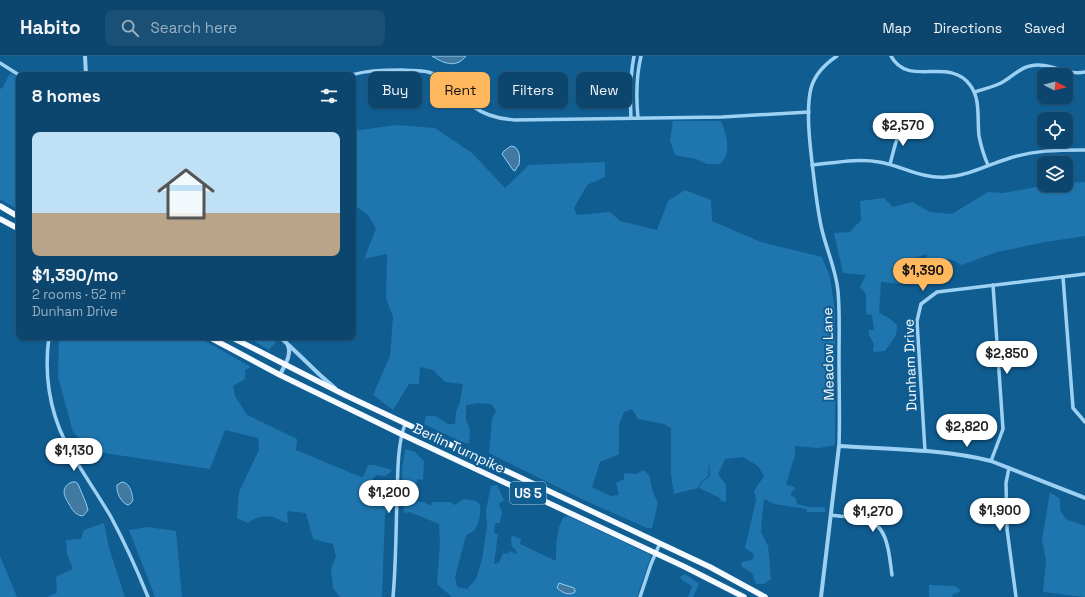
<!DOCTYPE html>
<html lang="en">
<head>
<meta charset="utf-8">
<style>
	:root { --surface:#0c466e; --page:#1a5076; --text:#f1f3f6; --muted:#9ab1c2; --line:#2c5e81; --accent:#ffb85e }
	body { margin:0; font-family:"Space Grotesk",sans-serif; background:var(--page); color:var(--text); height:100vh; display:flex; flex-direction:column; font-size:15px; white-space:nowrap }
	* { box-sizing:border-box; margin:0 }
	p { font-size:13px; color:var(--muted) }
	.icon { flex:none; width:22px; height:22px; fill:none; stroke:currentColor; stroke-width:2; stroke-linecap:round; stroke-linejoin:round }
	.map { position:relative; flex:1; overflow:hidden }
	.panel { position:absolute; left:16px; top:16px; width:340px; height:268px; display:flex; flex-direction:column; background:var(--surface); border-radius:8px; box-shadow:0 1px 3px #0004,0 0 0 1px var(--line) }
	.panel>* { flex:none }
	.banner { position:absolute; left:368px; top:16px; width:380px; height:36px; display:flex; gap:8px }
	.needle { width:26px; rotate:96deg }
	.tools { position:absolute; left:1037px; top:12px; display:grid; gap:8px }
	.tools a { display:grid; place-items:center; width:36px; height:36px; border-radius:8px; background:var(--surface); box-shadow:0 1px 3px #0004,0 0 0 1px var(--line); font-size:20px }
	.price { position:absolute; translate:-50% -34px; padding:0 9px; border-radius:14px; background:#fff; color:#222; font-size:13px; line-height:26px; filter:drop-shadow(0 1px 2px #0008) }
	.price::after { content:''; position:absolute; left:50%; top:24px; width:12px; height:9px; margin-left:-6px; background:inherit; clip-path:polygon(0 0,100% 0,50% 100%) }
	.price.active { background:var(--accent); color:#111 }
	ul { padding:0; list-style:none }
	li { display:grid; align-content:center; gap:8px; height:212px; padding:0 16px }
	li span { display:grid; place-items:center; height:124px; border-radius:8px; color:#555 }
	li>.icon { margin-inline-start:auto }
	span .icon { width:72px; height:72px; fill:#fffc; stroke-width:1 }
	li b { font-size:17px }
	h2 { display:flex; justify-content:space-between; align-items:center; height:48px; padding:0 16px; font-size:17px }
	.chip { padding:0 14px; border-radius:8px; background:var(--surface); box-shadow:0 1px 3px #0004,0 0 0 1px var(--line); font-size:14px; line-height:36px }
	.chip.active { background:var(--accent); color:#111 }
	header { display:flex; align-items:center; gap:24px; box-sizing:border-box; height:56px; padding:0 20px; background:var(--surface); border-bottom:1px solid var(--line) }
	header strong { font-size:19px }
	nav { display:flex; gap:22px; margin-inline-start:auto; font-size:14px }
	.search { width:280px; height:36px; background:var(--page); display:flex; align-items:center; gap:10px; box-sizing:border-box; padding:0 14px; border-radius:8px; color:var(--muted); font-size:15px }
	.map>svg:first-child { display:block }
	.green { fill:#1f76af }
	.water { fill:#4279a0; stroke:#8ecef7 }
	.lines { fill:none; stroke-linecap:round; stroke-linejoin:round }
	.minor { stroke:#9cd1f3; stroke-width:3.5 }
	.tertiary { stroke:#9cd1f3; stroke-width:4 }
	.trunk { stroke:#f4faff; stroke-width:5.5 }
	.labels { text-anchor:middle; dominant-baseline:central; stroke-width:4; stroke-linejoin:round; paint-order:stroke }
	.shield { fill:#105d92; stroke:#b7cede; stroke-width:1 }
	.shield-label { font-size:13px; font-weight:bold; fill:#fff }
	.street-label { font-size:14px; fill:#fff; stroke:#105d92 }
</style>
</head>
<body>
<header>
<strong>Habito</strong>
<div class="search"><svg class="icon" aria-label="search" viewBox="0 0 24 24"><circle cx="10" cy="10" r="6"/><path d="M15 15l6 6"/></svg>Search here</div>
<nav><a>Map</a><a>Directions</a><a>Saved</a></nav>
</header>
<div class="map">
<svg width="1085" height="541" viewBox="0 0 1085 541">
	<rect width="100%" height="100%" fill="#105d92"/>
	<!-- green -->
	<g class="green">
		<polygon points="10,17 19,22 19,154 0,143 0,32 2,33"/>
		<path d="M673 65H721C726 78 733 96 720 108H707L696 103 675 99 670 84Z"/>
		<polygon points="397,69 435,72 472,97 505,132 529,109 605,106 605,121 587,129 574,152 577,159 610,156 620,165 657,174 668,145 685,134 711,144 712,165 761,186 822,201 830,221 835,256 835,389 819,392 795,390 795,400 792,408 786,429 792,430 796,433 791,436 791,439 796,442 797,448 808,451 825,451 825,456 807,456 807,453 774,448 764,443 762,460 761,476 768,490 771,523 764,528 756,528 752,517 742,511 741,506 752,504 754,498 745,492 756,444 754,435 764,420 758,410 743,401 725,403 718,418 726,429 726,446 721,445 720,442 699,432 701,427 710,420 709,404 708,420 700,427 698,432 674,438 671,419 671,372 664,368 638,363 632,353 624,356 619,368 619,398 600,406 592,431 611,440 619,439 616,427 624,423 624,417 636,418 644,414 649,419 653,436 658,447 652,472 647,472 586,445 489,397 492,363 496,355 491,348 478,347 466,349 466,364 470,374 469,388 460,385 424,368 426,360 435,360 448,368 455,368 456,356 460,346 463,328 445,326 433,314 420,311 419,328 409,328 393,354 373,339 390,300 393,261 386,242 387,198 364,203 376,173 368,159 353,148 353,75"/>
		<polygon points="1085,126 1085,180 1045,186 997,196 962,209 950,203 924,208 927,198 911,203 918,217 918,223 901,228 881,226 879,257 889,262 897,269 896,279 885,295 873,296 874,288 869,279 869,274 874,274 872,259 866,258 866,238 860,231 866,219 843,217 834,177 850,176 861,164 860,145 884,142 893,151 912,146 930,156 952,158 988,136 1003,137 1048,129 1066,129 1066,127"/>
		<path d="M59 281H198L251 311 245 314V323L233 330 235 340 247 359 297 383 296 394 361 421H363L368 409H374L392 414C387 421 384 420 376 419L372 424 373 432 391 436V457L385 458 382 541H340L333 532 331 513 336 501 333 488 313 483 306 457 287 455 288 467C283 466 280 464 276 462 267 458 255 461 248 467L237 462 239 436 247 419 259 394 258 382 225 374 210 413 91 395 73 376 58 321Z"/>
		<polygon points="247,281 270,281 276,286 269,294"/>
		<path d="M405 393 415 396 424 405 423 424 417 423 414 445 424 446 431 450 432 446H450L454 449 464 443 476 445 480 449C481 459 479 476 467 478L465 483 455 521 457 531 467 533 476 523 482 504 487 471 486 454 491 430 497 429 504 444 499 448 502 456 500 467H495L494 477 498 478 494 508 499 507 503 497 508 498 509 495 517 498 515 493 512 491 511 484 512 480 521 483 520 488 556 505C556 491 556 474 563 462L568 460 649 498 651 500 637 541H452L437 528 440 488 439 468 410 456 404 457 402 413Z"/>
		<polygon points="1050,436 1060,443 1060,454 1066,463 1085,470 1085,541 1043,536 1046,504 1042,484"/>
		<polygon points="104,467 109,492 125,541 47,541 57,537 56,521 73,513 67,498 66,484 81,483 84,474"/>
		<polygon points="148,471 176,475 182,541 155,541 129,474"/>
		<polygon points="0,500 17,541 0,541"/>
		<polygon points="685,518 699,528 693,541 688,541 692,530 682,524 680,521"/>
		<polygon points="929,529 955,530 961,535 952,539 953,541 929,541"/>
	</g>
	<!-- water -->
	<g class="water">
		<path d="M432 0H466C456 13 443 7 432 0Z"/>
		<path d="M511 90 515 91C520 96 520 101 519 109L517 111 515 115 513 114 502 98 504 95Z"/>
		<path d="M72 426H76L78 428 86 447 88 454 83 460C80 459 79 460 77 458 73 456 71 451 69 448 63 439 61 431 72 426Z"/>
		<path d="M122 426C128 427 130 431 132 438 132 439 133 444 133 444 132 447 130 448 128 449 121 447 116 436 117 429Z"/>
		<path d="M559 527 574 532 575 534V536C569 540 563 537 557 532Z"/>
	</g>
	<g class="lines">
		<!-- minor -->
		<g class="minor">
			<path d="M837 0C825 8 815 18 811 32 805 57 811 97 814 123 816 140 818 157 822 174 827 195 836 214 838 235 840 257 839 280 839 302 839 331 840 361 839 390"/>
			<path d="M891 0C908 32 949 0 970 29 981 43 977 64 979 80 981 90 984 100 988 109"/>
			<polyline points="0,7 19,19"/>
			<path d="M352 19C368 14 384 14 401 14 410 15 419 14 428 16 436 18 444 22 450 27 459 33 466 43 474 51 486 60 500 63 515 64L722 61 809 56"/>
			<path d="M975 36C983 33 993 31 1001 27 1011 22 1019 12 1030 10 1049 5 1066 20 1085 16"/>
			<path d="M631 62C630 41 630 21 634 0"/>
			<path d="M638 62C636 41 636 21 641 0"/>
			<path d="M890 108C894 95 896 77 907 68"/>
			<path d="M812 109C833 107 858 102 879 106 903 110 921 123 946 121 968 120 987 109 1007 103 1033 94 1058 94 1085 94"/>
			<polyline points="1063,221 1073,352 1085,366"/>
			<path d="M49 281C44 316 49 353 65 385 78 411 96 435 111 461 125 487 137 514 148 541"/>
			<polyline points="925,395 917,265 921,248 937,236 1085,218"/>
			<polyline points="991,405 1003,373 993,229"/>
			<polyline points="1009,412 1006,427 1007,473 1016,541"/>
			<path d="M831 459C842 461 854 460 865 463 889 469 889 499 892 519"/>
			<path d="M393 541C396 508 396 474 397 440 398 416 397 391 405 368"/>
			<polyline points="640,541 651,508 660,487"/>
		</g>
		<!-- tertiary -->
		<g class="tertiary">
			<polyline points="85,0 86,19"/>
			<polyline points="280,281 296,296 320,319 335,332"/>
			<path d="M280 319C284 310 292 299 288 290"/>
			<path d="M821 541 839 390C888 393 944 393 991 405L1085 442"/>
		</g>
		<!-- trunk -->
		<g class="trunk">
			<polyline points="0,150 19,161"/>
			<polyline points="0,163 19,173"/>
			<polyline points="209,281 280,319 401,378 683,510 744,541"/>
			<polyline points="231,281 345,339 710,511 765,541"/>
		</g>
	</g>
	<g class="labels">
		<!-- shield labels -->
		<rect class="shield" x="510" y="426" width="36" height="22" rx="3"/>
		<g class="shield-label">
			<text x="528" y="437">US 5</text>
		</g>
		<!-- street labels -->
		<g class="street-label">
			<text transform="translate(828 298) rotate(-91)">Meadow Lane</text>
			<text transform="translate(910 309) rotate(-92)">Dunham Drive</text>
			<text transform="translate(459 392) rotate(25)">Berlin Turnpike</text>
		</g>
	</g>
</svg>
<div class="tools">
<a><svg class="needle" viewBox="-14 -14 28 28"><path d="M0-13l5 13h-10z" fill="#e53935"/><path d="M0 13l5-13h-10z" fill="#9ab1c2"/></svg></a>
<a><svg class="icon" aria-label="locate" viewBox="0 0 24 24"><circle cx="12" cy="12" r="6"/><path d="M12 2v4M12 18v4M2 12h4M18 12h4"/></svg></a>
<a><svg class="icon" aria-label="layers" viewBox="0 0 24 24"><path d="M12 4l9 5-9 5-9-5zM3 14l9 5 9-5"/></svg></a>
</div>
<b class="price" style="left:903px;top:91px">$2,570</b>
<b class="price active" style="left:923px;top:236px">$1,390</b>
<b class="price" style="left:1007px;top:319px">$2,850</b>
<b class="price" style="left:967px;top:392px">$2,820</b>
<b class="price" style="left:74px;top:416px">$1,130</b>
<b class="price" style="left:389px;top:458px">$1,200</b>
<b class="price" style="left:1000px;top:476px">$1,900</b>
<b class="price" style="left:873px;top:477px">$1,270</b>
<div class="banner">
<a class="chip">Buy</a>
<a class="chip active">Rent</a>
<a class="chip">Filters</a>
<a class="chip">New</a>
</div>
<section class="panel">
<h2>8 homes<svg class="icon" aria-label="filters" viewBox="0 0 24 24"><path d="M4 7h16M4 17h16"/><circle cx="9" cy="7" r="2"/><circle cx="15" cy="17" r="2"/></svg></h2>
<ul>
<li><span style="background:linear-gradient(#bfe0f5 65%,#b9a48a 0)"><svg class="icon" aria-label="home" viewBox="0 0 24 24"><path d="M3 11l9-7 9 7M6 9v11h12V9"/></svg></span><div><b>$1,390/mo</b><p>2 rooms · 52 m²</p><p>Dunham Drive</p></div></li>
</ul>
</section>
</div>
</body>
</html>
